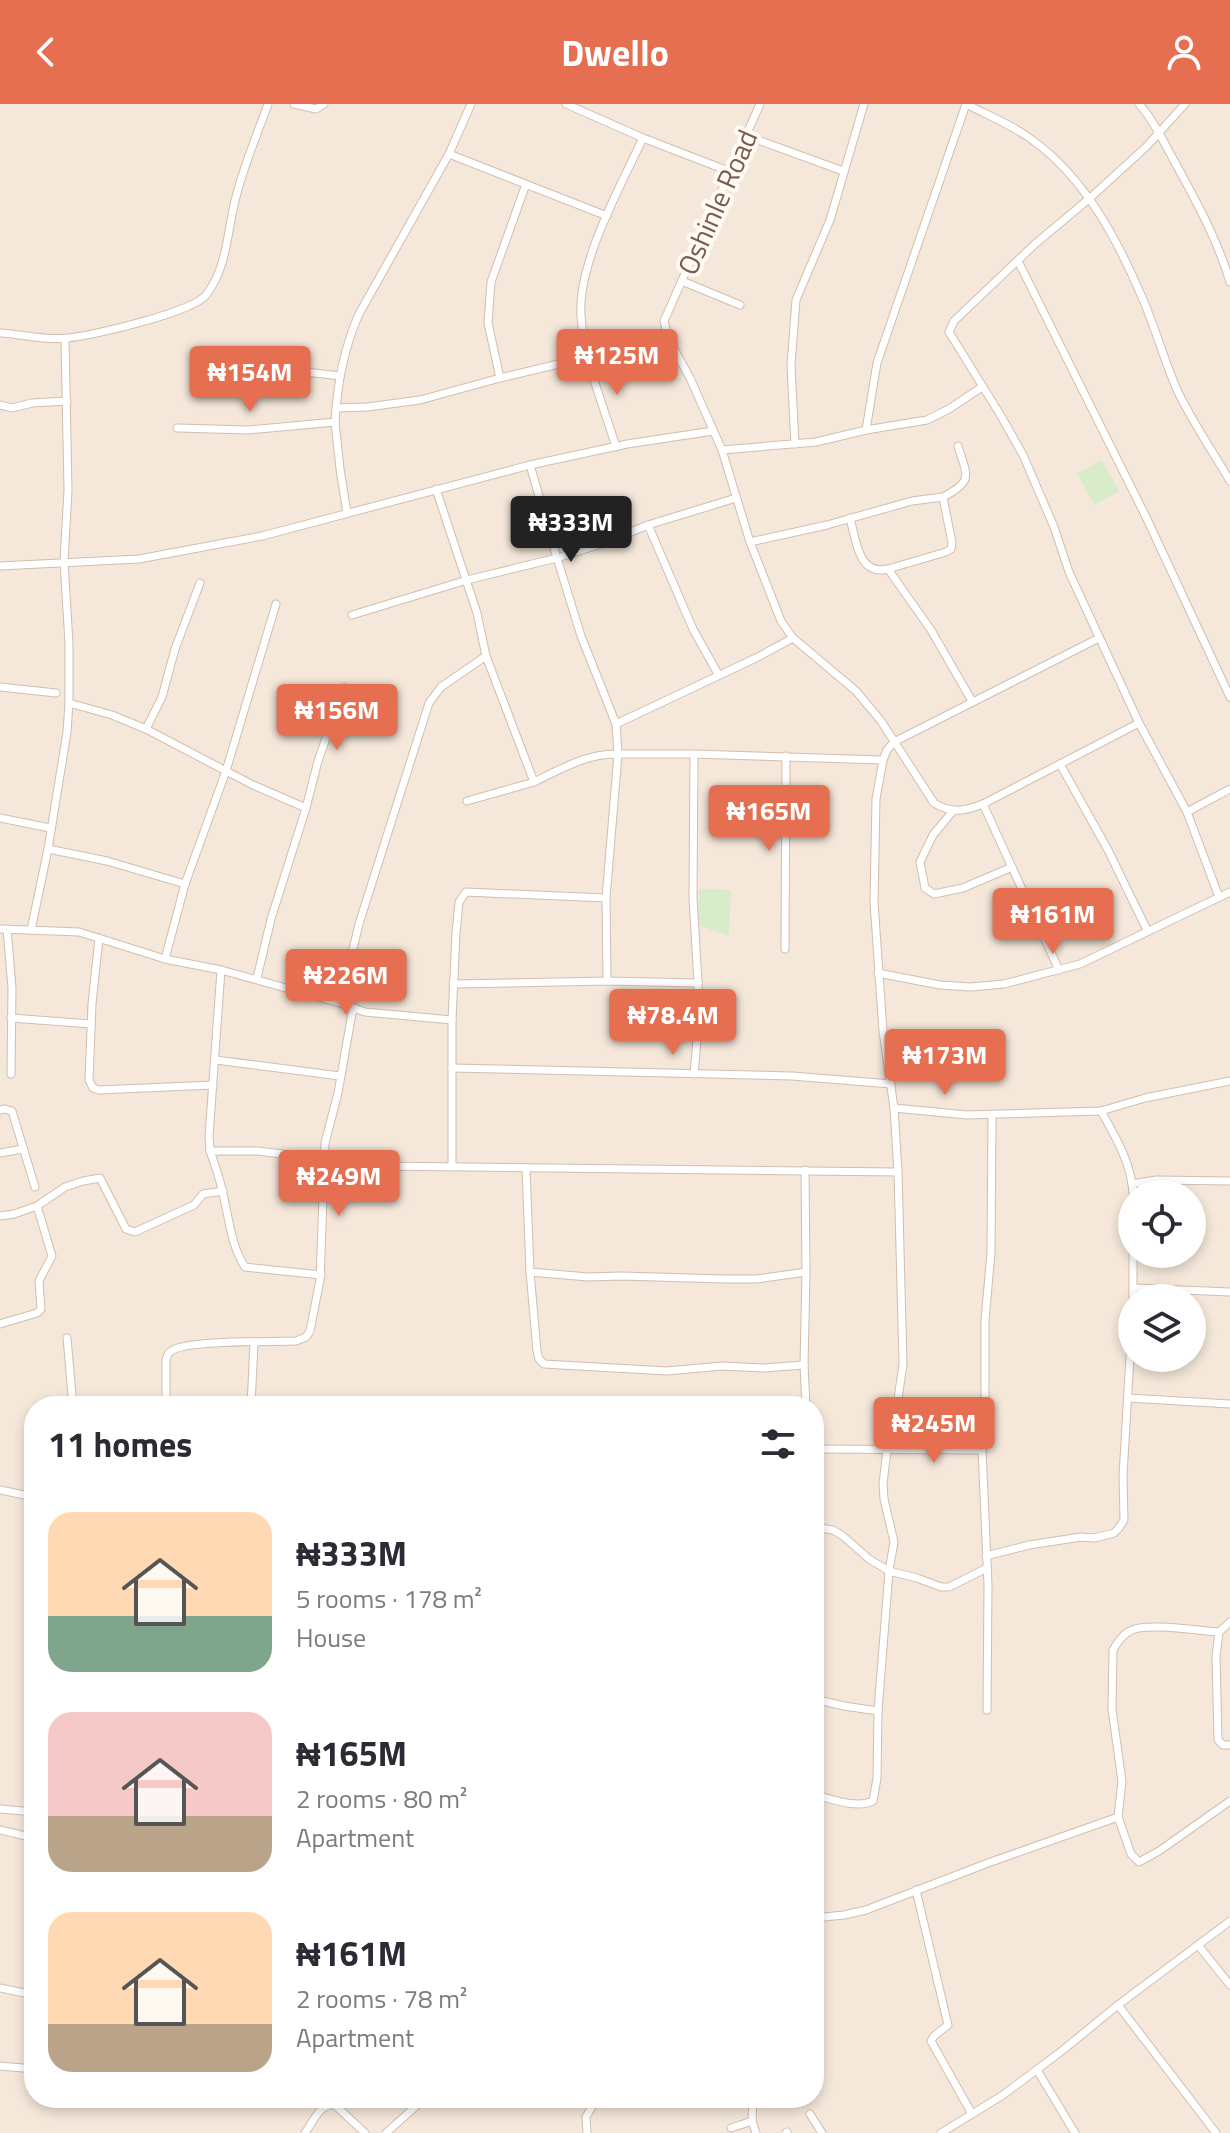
<!DOCTYPE html>
<html lang="en">
<head>
<meta charset="utf-8">
<style>
	:root { --surface:#fff; --page:#f2f2f3; --text:#2b2b33; --muted:#7c7c81; --accent:#e76f51 }
	body { margin:0; font-family:"Titillium Web",sans-serif; background:var(--page); color:var(--text); height:100vh; display:flex; flex-direction:column; font-size:30px; white-space:nowrap }
	* { box-sizing:border-box; margin:0 }
	p { font-size:26px; color:var(--muted) }
	.icon { flex:none; width:44px; height:44px; fill:none; stroke:currentColor; stroke-width:2; stroke-linecap:round; stroke-linejoin:round }
	.map { position:relative; flex:1; overflow:hidden }
	.side { position:absolute; left:24px; top:1292px; width:800px; height:712px; display:flex; flex-direction:column; background:var(--surface); border-radius:32px; box-shadow:0 4px 12px #0003 }
	.side>* { flex:none }
	.buttons { position:absolute; left:1118px; top:1076px; display:grid; gap:16px }
	.buttons a { display:grid; place-items:center; width:88px; height:88px; border-radius:50%; background:var(--surface); box-shadow:0 4px 12px #0003; font-size:40px }
	.price { position:absolute; translate:-50% -68px; padding:0 18px; border-radius:8px; background:var(--accent); color:#fff; font-size:26px; line-height:52px; filter:drop-shadow(0 2px 4px #0008) }
	.price::after { content:''; position:absolute; left:50%; top:48px; width:24px; height:18px; margin-left:-12px; background:inherit; clip-path:polygon(0 0,100% 0,50% 100%) }
	.price.on { background:#222; color:#fff }
	ul { padding:0; list-style:none }
	li { display:flex; align-items:center; gap:24px; height:200px; padding:0 24px }
	li span { display:grid; place-items:center; flex:none; width:224px; height:160px; border-radius:24px; color:#555 }
	li>.icon { margin-inline-start:auto }
	span .icon { width:96px; height:96px; fill:#fffc; stroke-width:1 }
	li b { font-size:34px }
	h2 { display:flex; justify-content:space-between; align-items:center; height:96px; padding:0 24px; font-size:34px }
	header { display:flex; justify-content:space-between; align-items:center; height:104px; padding:0 24px; background:var(--accent); color:#fff; font-size:36px; font-weight:700 }
	.map>svg:first-child { display:block }
	.residential { fill:#f5e8da; fill-rule:evenodd }
	.green { fill:#d8ecc9 }
	.lines { fill:none; stroke-linecap:round; stroke-linejoin:round }
	.minor-casing { stroke:#d1beb0; stroke-width:9 }
	.minor { stroke:#fff; stroke-width:7 }
	.labels { text-anchor:middle; dominant-baseline:central; stroke-width:8; stroke-linejoin:round; paint-order:stroke }
	.street-label { font-size:28px; fill:#7a5c4d; stroke:#fffaf3 }
</style>
</head>
<body>
<header><svg class="icon" aria-label="back" viewBox="0 0 24 24"><path d="M15 5l-7 7 7 7"/></svg>Dwello<svg class="icon" aria-label="person" viewBox="0 0 24 24"><circle cx="12" cy="8" r="4"/><path d="M4 21q1-7 8-7t8 7"/></svg></header>
<div class="map">
<svg width="1230" height="2029" viewBox="0 0 1230 2029">
	<rect width="100%" height="100%" fill="#fdf6ec"/>
	<!-- residential -->
	<path class="residential" d="M0 0H1230V2029H0ZM1132 1090H1192V1150H1132ZM1132 1194H1192V1254H1132ZM34 1302H814V1994H34Z"/>
	<!-- green -->
	<g class="green">
		<polygon points="1102,356 1119,387 1094,401 1077,369"/>
		<polygon points="699,785 731,786 729,832 698,821"/>
	</g>
	<g class="lines">
		<defs>
			<g id="minor">
				<polyline points="294,0 316,5 324,0"/>
				<polyline points="566,0 643,34 731,68"/>
				<path d="M760 0 664 217 668 234 690 274 722 346 750 438 781 517 793 534 856 587 881 617 934 699C952 710 965 707 983 700L1139 619"/>
				<path d="M966 0C989 12 1015 22 1035 38 1085 75 1117 135 1141 191 1155 222 1164 257 1178 288 1193 319 1213 348 1230 377"/>
				<path d="M1139 0C1153 15 1162 35 1172 53 1194 93 1217 134 1230 178"/>
				<polyline points="1185,0 1146,43 1090,94 1035,140 954,217 949,228 1001,312 1023,351 1054,423 1069,468 1139,619 1187,708 1219,793"/>
				<polyline points="747,32 843,67"/>
				<polyline points="449,50 607,112"/>
				<polyline points="526,80 491,178 488,219 500,274 588,253"/>
				<polyline points="1018,157 1146,413 1230,593"/>
				<polyline points="682,177 740,201"/>
				<path d="M0 229C21 230 47 237 67 234 92 232 193 208 206 191 228 163 227 126 236 93 244 61 257 31 268 0"/>
				<polyline points="65,235 68,386 64,458 69,539 69,599 112,611 146,625"/>
				<polyline points="230,259 340,272"/>
				<polyline points="0,301 12,304 32,299 67,297"/>
				<polyline points="336,304 367,303 420,296 500,274"/>
				<polyline points="335,318 340,365 347,409"/>
				<path d="M177 324 248 326 335 318C337 280 344 244 359 210L449 50 471 0"/>
				<polyline points="866,326 927,316 949,305 982,283"/>
				<polyline points="795,340 791,261 796,196 830,116 864,0"/>
				<path d="M958 342C967 372 974 377 943 393L952 439 951 445 946 448 888 465 931 526 972 597"/>
				<path d="M616 343C603 300 584 257 581 212 577 160 621 81 643 34"/>
				<polyline points="722,346 816,338 866,326 877,259 966,0"/>
				<polyline points="436,385 477,509 486,552 534,678 467,697"/>
				<path d="M850 414C856 436 858 472 888 465"/>
				<polyline points="648,421 693,525 718,570"/>
				<polyline points="750,438 827,421 912,397 943,393"/>
				<polyline points="0,462 139,455 262,432 530,361 627,340 713,327"/>
				<polyline points="200,479 175,545 162,593 146,625 226,667 276,500"/>
				<polyline points="352,511 467,476 557,454 530,361"/>
				<polyline points="486,552 441,583 429,599 359,820 340,899 221,866 209,1032 210,1047 258,1047 377,1062 898,1068"/>
				<polyline points="0,583 56,589"/>
				<polyline points="616,620 756,554 793,534"/>
				<polyline points="694,650 883,656 887,646 894,638 1099,534"/>
				<polyline points="1060,660 1108,746 1147,826"/>
				<path d="M534 678C561 665 588 649 618 650L616 620 581 532 557 454 601 440 648 421 736 394"/>
				<polyline points="983,700 1059,866"/>
				<polyline points="953,707 933,731 920,758 925,784 934,790 963,784 1012,763"/>
				<polyline points="1187,708 1230,685"/>
				<polyline points="0,714 50,724"/>
				<polyline points="48,745 107,757 185,780"/>
				<polyline points="0,825 79,828 165,855 221,866"/>
				<polyline points="7,825 12,884 11,970"/>
				<polyline points="31,826 48,745 67,628 69,599"/>
				<polyline points="99,834 92,900 89,976 93,984 99,986 213,981"/>
				<polyline points="785,845 786,652"/>
				<polyline points="165,855 185,780 226,667 253,681 306,704"/>
				<polyline points="878,869 940,881 971,883 1004,880 1080,860 1230,788"/>
				<polyline points="257,874 271,815 306,704 318,657 344,583"/>
				<polyline points="453,880 607,877 606,794 618,650 694,650 693,794 698,879 607,877"/>
				<polyline points="340,899 365,908 452,916"/>
				<polyline points="11,914 91,920"/>
				<polyline points="216,956 340,972"/>
				<polyline points="452,964 792,972 891,980"/>
				<polyline points="694,970 698,924 698,879"/>
				<polyline points="894,1004 967,1011 1101,1007 1145,994 1230,977"/>
				<polyline points="0,1006 5,1005 12,1007 35,1083"/>
				<path d="M1101 1007C1115 1032 1132 1060 1133 1090"/>
				<path d="M210 1047C215 1061 220 1075 223 1090 229 1114 231 1142 245 1163L321 1171"/>
				<polyline points="0,1049 23,1045"/>
				<polyline points="452,1063 452,916 456,829 459,798 466,788 606,794"/>
				<polyline points="526,1064 530,1168 588,1173 622,1172 724,1175 757,1175 806,1168"/>
				<polyline points="805,1066 806,1168 804,1261 806,1302"/>
				<polyline points="1132,1080 1156,1076 1230,1077"/>
				<polyline points="0,1112 14,1110 37,1102 65,1083 83,1077 100,1074 126,1125 135,1128 194,1101 203,1090 223,1087"/>
				<polyline points="1133,1150 1133,1194"/>
				<polyline points="530,1168 537,1247 539,1255 544,1260 667,1267 722,1262 763,1264 804,1261"/>
				<polyline points="1134,1184 1230,1188"/>
				<polyline points="0,1220 37,1209 41,1205 39,1177 52,1152 37,1102"/>
				<polyline points="67,1234 73,1302"/>
				<polyline points="1128,1294 1230,1300"/>
				<path d="M166 1302V1256C168 1251 167 1249 173 1246 188 1236 273 1238 296 1237L306 1233 310 1227 320 1176 325 1039 338 989 352 909 355 904"/>
				<polyline points="251,1302 254,1239"/>
				<polyline points="814,1345 982,1346"/>
				<polyline points="0,1386 34,1393"/>
				<polyline points="814,1423 833,1426 843,1432 869,1455 889,1467 894,1438 884,1395 883,1380 887,1346 896,1309 903,1260 898,1068 894,1004 883,927 874,798 876,695 883,656"/>
				<polyline points="986,1452 1029,1441 1081,1433 1094,1434 1114,1429 1119,1424 1124,1416 1123,1371 1132,1219"/>
				<polyline points="1230,1518 1219,1528 1216,1552 1218,1636 1223,1641 1230,1641"/>
				<polyline points="814,1595 844,1602 878,1607"/>
				<polyline points="987,1606 988,1481 982,1346 985,1301 985,1216 991,1149 992,1011"/>
				<path d="M815 1691C833 1695 856 1705 873 1697L877 1674 878 1607 889 1467 917 1474 941 1483H949L987 1464"/>
				<polyline points="0,1705 34,1708"/>
				<polyline points="1118,1713 1131,1750 1139,1758 1159,1747 1230,1697"/>
				<polyline points="0,1726 34,1734"/>
				<polyline points="916,1786 948,1921 934,1932 931,1937 972,2010"/>
				<path d="M814 1814 844 1811 866 1806 988 1759 1118 1713 1122 1677 1112 1605 1113 1546C1117 1539 1123 1530 1130 1527 1145 1518 1200 1527 1219 1528"/>
				<polyline points="1198,1841 1230,1881"/>
				<polyline points="0,1884 34,1891"/>
				<polyline points="0,1962 34,1965"/>
				<polyline points="1037,1966 1075,2029"/>
				<polyline points="810,2010 822,2029"/>
				<polyline points="752,2017 756,2029"/>
				<polyline points="731,2024 752,2017 753,1994"/>
				<path d="M305 2029C313 2018 320 1999 335 2001L365 2029"/>
				<polyline points="386,2029 425,1994"/>
				<polyline points="587,2029 586,2013 597,1994"/>
				<polyline points="786,2029 787,2028"/>
				<polyline points="941,2029 1003,1991 1063,1946 1118,1901"/>
				<polyline points="1216,2029 1118,1901 1230,1817"/>
			</g>
		</defs>
		<!-- minor casing -->
		<use href="#minor" class="minor-casing"/>
		<!-- minor -->
		<use href="#minor" class="minor"/>
	</g>
	<g class="labels">
		<!-- street labels -->
		<g class="street-label">
			<text transform="translate(717 98) rotate(-66)">Oshinle Road</text>
		</g>
	</g>
</svg>
<div class="buttons">
<a><svg class="icon" aria-label="locate" viewBox="0 0 24 24"><circle cx="12" cy="12" r="6"/><path d="M12 2v4M12 18v4M2 12h4M18 12h4"/></svg></a>
<a><svg class="icon" aria-label="layers" viewBox="0 0 24 24"><path d="M12 4l9 5-9 5-9-5zM3 14l9 5 9-5"/></svg></a>
</div>
<b class="price" style="left:617px;top:293px">₦125M</b>
<b class="price" style="left:250px;top:310px">₦154M</b>
<b class="price on" style="left:571px;top:460px">₦333M</b>
<b class="price" style="left:337px;top:648px">₦156M</b>
<b class="price" style="left:769px;top:749px">₦165M</b>
<b class="price" style="left:1053px;top:852px">₦161M</b>
<b class="price" style="left:346px;top:913px">₦226M</b>
<b class="price" style="left:673px;top:953px">₦78.4M</b>
<b class="price" style="left:945px;top:993px">₦173M</b>
<b class="price" style="left:339px;top:1114px">₦249M</b>
<b class="price" style="left:934px;top:1361px">₦245M</b>
<section class="side">
<h2>11 homes<svg class="icon" aria-label="filters" viewBox="0 0 24 24"><path d="M4 7h16M4 17h16"/><circle cx="9" cy="7" r="2"/><circle cx="15" cy="17" r="2"/></svg></h2>
<ul>
<li><span style="background:linear-gradient(#ffd9b3 65%,#7fa58c 0)"><svg class="icon" aria-label="home" viewBox="0 0 24 24"><path d="M3 11l9-7 9 7M6 9v11h12V9"/></svg></span><div><b>₦333M</b><p>5 rooms · 178 m²</p><p>House</p></div></li>
<li><span style="background:linear-gradient(#f6c9c9 65%,#b9a48a 0)"><svg class="icon" aria-label="home" viewBox="0 0 24 24"><path d="M3 11l9-7 9 7M6 9v11h12V9"/></svg></span><div><b>₦165M</b><p>2 rooms · 80 m²</p><p>Apartment</p></div></li>
<li><span style="background:linear-gradient(#ffd9b3 70%,#b9a48a 0)"><svg class="icon" aria-label="home" viewBox="0 0 24 24"><path d="M3 11l9-7 9 7M6 9v11h12V9"/></svg></span><div><b>₦161M</b><p>2 rooms · 78 m²</p><p>Apartment</p></div></li>
</ul>
</section>
</div>
</body>
</html>
